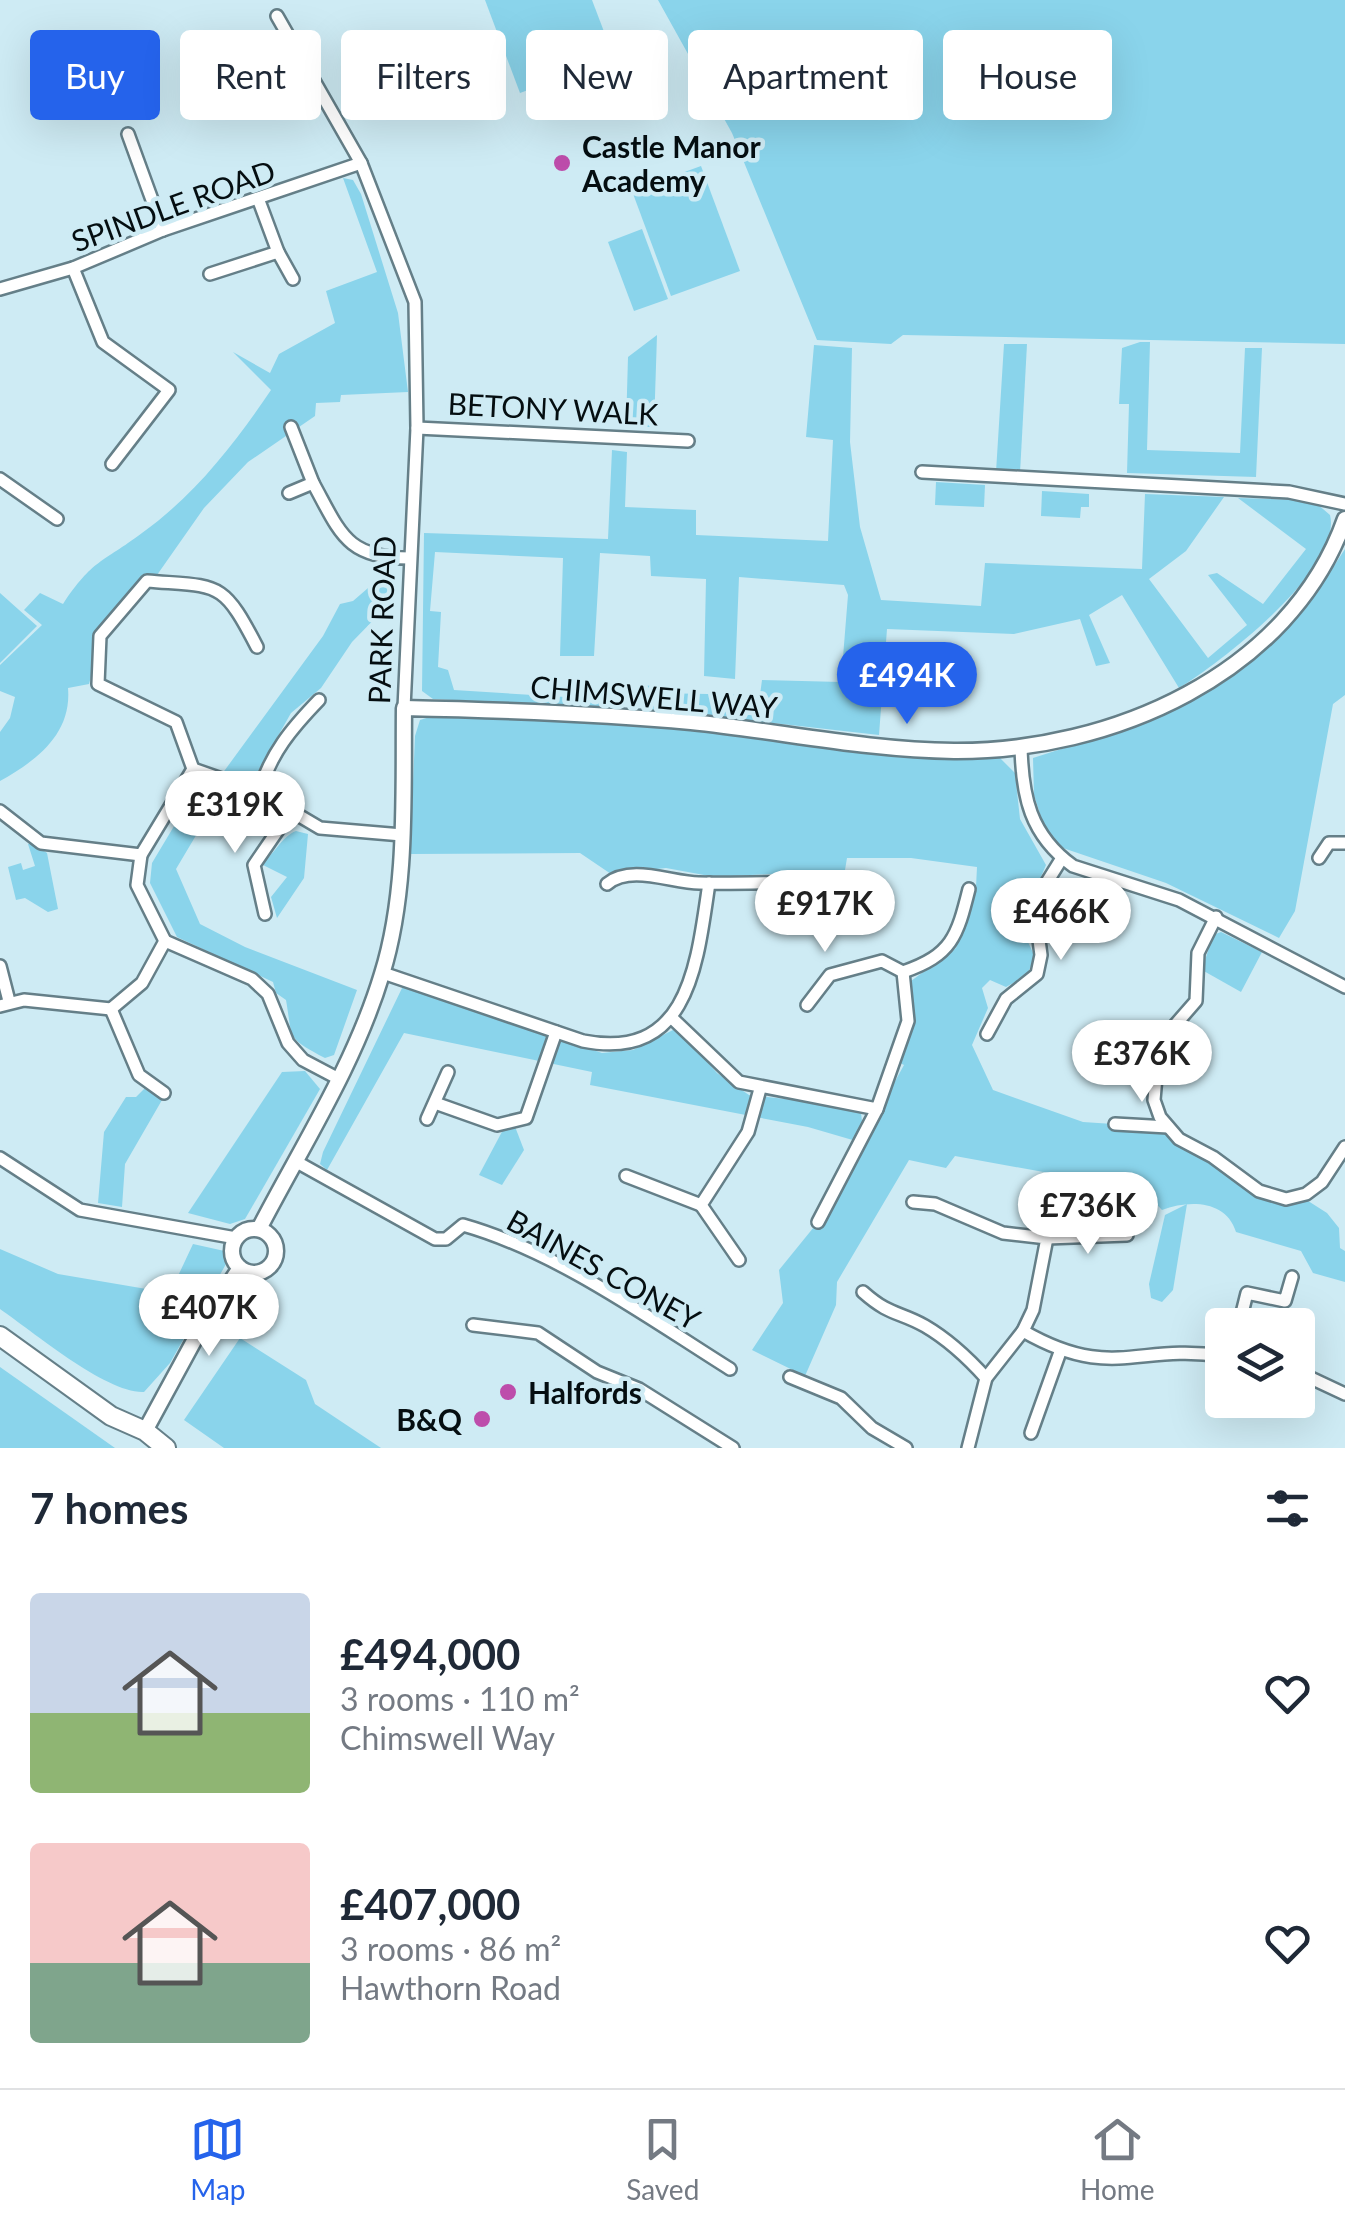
<!DOCTYPE html>
<html lang="en">
<head>
<meta charset="utf-8">
<style>
	:root { --surface:#fff; --page:#f2f2f3; --text:#1f2937; --muted:#747a83; --line:#e0e1e3; --accent:#2563eb }
	body { margin:0; font-family:Lato,sans-serif; background:var(--page); color:var(--text); height:100vh; display:flex; flex-direction:column; font-size:38px; white-space:nowrap }
	* { box-sizing:border-box; margin:0 }
	p { font-size:32px; color:var(--muted) }
	.icon { flex:none; width:55px; height:55px; fill:none; stroke:currentColor; stroke-width:2; stroke-linecap:round; stroke-linejoin:round }
	.map { position:relative; height:1448px; overflow:hidden }
	.side { display:flex; flex-direction:column; background:var(--surface); flex:1 }
	.side>* { flex:none }
	.top-card { position:absolute; left:30px; top:30px; width:1285px; height:90px; display:flex; gap:20px }
	.fabs { position:absolute; left:1205px; top:1308px; display:grid; gap:20px }
	.fabs a { display:grid; place-items:center; width:110px; height:110px; border-radius:10px; background:var(--surface); box-shadow:0 10px 40px #0002; font-size:50px }
	.price { position:absolute; translate:-50% -85px; padding:0 22px; border-radius:35px; background:#fff; color:#222; font-size:32px; line-height:65px; filter:drop-shadow(0 2px 5px #0008) }
	.price::after { content:''; position:absolute; left:50%; top:60px; width:30px; height:22px; margin-left:-15px; background:inherit; clip-path:polygon(0 0,100% 0,50% 100%) }
	.price.active { background:var(--accent); color:#fff }
	ul { padding:0; list-style:none }
	li { display:flex; align-items:center; gap:30px; height:250px; padding:0 30px }
	li span { display:grid; place-items:center; flex:none; width:280px; height:200px; border-radius:10px; color:#555 }
	li>.icon { margin-inline-start:auto }
	span .icon { width:120px; height:120px; fill:#fffc; stroke-width:1 }
	li b { font-size:42px }
	h2 { display:flex; justify-content:space-between; align-items:center; height:120px; padding:0 30px; font-size:42px }
	.chip { padding:0 35px; border-radius:10px; background:var(--surface); box-shadow:0 10px 40px #0002; font-size:35px; line-height:90px }
	.chip.active { background:var(--accent); color:#fff }
	.tab-bar { display:flex; justify-content:space-around; align-items:center; height:140px; border-top:2px solid var(--line); background:var(--surface); font-size:28px; color:var(--muted) }
	.tab-bar a { display:grid; justify-items:center; gap:5px }
	.tab-bar .active { color:var(--accent) }
	.map>svg:first-child { display:block }
	.green { fill:#8ad4eb }
	.lines { fill:none; stroke-linecap:round; stroke-linejoin:round }
	.minor-casing { stroke:#657f88; stroke-width:16 }
	.tertiary-casing { stroke:#657f88; stroke-width:19 }
	.primary-casing { stroke:#657f88; stroke-width:22 }
	.minor { stroke:#fff; stroke-width:11 }
	.tertiary { stroke:#fff; stroke-width:14 }
	.primary { stroke:#fff; stroke-width:18 }
	.poi-dot { fill:#bd4dab; stroke:#ceebf4; stroke-width:4 }
	.labels { text-anchor:middle; dominant-baseline:central; stroke-width:9; stroke-linejoin:round; paint-order:stroke }
	.poi-label { font-size:30px; font-weight:bold; fill:#050e11; stroke:#ceebf4; text-anchor:start }
	.street-label { font-size:30px; fill:#050e11; stroke:#ceebf4 }
</style>
</head>
<body>
<div class="map">
<svg width="1345" height="1448" viewBox="0 0 1345 1448">
	<rect width="100%" height="100%" fill="#ceebf4"/>
	<!-- green -->
	<g class="green">
		<polygon points="485,0 592,0 614,58 520,93"/>
		<polygon points="658,0 1345,0 1345,344 903,335 891,344 817,340 732,133"/>
		<polygon points="701,166 740,271 671,296 632,191"/>
		<path d="M343 178 353 180 361 194 398 313 408 392 341 395 340 402 316 403 315 416 248 462 204 508 157 575 141 582 100 644 89 684 68 688C72 734 36 761 0 781V732L10 718 15 697 0 691V665L42 625 24 610 40 593 63 604C93 559 102 563 142 533 195 495 235 443 271 390L233 352 270 373 279 354 335 323 326 291 377 272Z"/>
		<polygon points="642,229 668,299 634,311 608,242"/>
		<polygon points="657,335 654,427 626,427 628,357"/>
		<polygon points="1140,342 1150,342 1147,450 1240,453 1245,348 1262,348 1256,477 1127,473 1129,404 1119,404 1122,348"/>
		<polygon points="1004,344 1027,344 1020,473 996,472"/>
		<path d="M814 345 852 348 850 442 860 527 881 600 981 606 985 563 1142 569 1145 494 1224 497 1186 551 1149 579 1208 658 1247 625 1208 575 1217 573 1263 604 1306 549 1238 498 1300 500 1316 503 1330 515C1343 569 1220 663 1179 688L1122 595 1089 615 1110 663 1096 666 1080 619 1014 634 887 629 879 735 651 709 640 698V685L653 686 655 693 760 695 762 680 841 682 848 595 844 585 739 577 735 679 704 676 706 579 651 576 650 556 600 553 594 656H560L563 558 435 552 430 611 441 612 438 667 448 670 454 690 598 699 610 684 627 685 625 699 611 708 433 699 422 691 424 533 608 539 612 450 627 452 625 507 696 510V535L828 541 833 440 806 437Z"/>
		<polygon points="936,482 985,485 984,507 935,505"/>
		<polygon points="1042,491 1089,494 1089,507 1081,507 1080,518 1041,516"/>
		<path d="M1345 549V695L1333 704 1295 911 1279 938 1166 883 1060 847 1045 830 1034 795 1033 758C1189 709 1253 693 1345 549Z"/>
		<polygon points="382,576 389,581 391,602 352,642 321,688 291,713 252,782 222,774 323,636 340,604 353,601"/>
		<polygon points="0,593 37,626 0,663"/>
		<path d="M433 716C483 717 534 716 585 719 724 728 860 755 1000 758L1015 773 1020 819 1046 865 1026 912 1017 913V929L1030 931 1028 942 1035 957 1027 975 1006 987 990 980 982 988 988 1008 972 1045 993 1090 1083 1122 1173 1128 1274 1199H1305L1327 1213 1339 1228 1340 1248 1345 1251V1282L1313 1273 1301 1251 1236 1232C1226 1200 1189 1200 1162 1210L1143 1190 955 1156 946 1168 909 1160 837 1282 836 1305 805 1376 752 1350 783 1303 779 1270 818 1222 904 1065 900 1063 914 1017 911 981 956 948 976 887 977 867 911 858H847L845 870 715 877 666 868 611 874 580 853 410 854 415 736 420 720Z"/>
		<path d="M205 788 220 795 176 869 200 924 245 947 357 990 334 1055 325 1058C285 1037 293 1039 286 1000L276 993 273 982 177 937 150 883 152 863 195 791Z"/>
		<path d="M296 831 308 834 304 878 277 918 271 897 287 877 261 864C274 855 282 836 296 831Z"/>
		<polygon points="32,843 47,853 58,909 48,912 25,898 16,900 8,867 21,863 23,870 35,866 28,844"/>
		<polygon points="1221,932 1262,952 1241,992 1202,970 1213,935"/>
		<polygon points="403,986 602,1053 633,1050 673,1030 681,1032 717,1073 749,1095 843,1105 861,1113 863,1129 856,1141 808,1127 590,1085 592,1072 404,1033 327,1170 320,1164 323,1152"/>
		<polygon points="305,1071 320,1089 245,1219 230,1224 188,1213 282,1072"/>
		<polygon points="146,1087 162,1100 125,1164 122,1207 98,1203 104,1132 126,1097 136,1097"/>
		<polygon points="514,1124 524,1150 502,1185 479,1175 505,1126"/>
		<polygon points="1187,1204 1173,1290 1162,1302 1151,1298 1149,1284 1165,1215"/>
		<path d="M193 1244 229 1252 230 1257 170 1363 144 1392C107 1394 32 1331 0 1309V1249L58 1274 170 1293Z"/>
		<polygon points="240,1338 306,1380 315,1404 381,1448 224,1448 184,1420"/>
		<polygon points="0,1367 115,1448 0,1448"/>
	</g>
	<g class="lines">
		<defs>
			<g id="minor">
				<polyline points="277,16 361,163 415,302 417,428 404,708"/>
				<polyline points="128,134 163,230"/>
				<polyline points="278,252 293,279"/>
				<polyline points="73,268 103,342 169,390 112,464"/>
				<polyline points="210,274 278,252 259,201"/>
				<polyline points="0,289 73,268 163,230 361,163"/>
				<polyline points="291,427 313,483"/>
				<polyline points="417,428 688,441"/>
				<polyline points="922,472 1289,492 1345,504"/>
				<polyline points="0,479 57,519"/>
				<path d="M289 493 313 483C341 534 346 558 410 558"/>
				<path d="M1021 746C1022 796 1030 835 1073 866L1179 900 1345 987"/>
				<path d="M193 769 176 722 98 684 100 636 147 581C219 587 222 579 257 647"/>
				<path d="M259 792C271 753 291 729 319 700"/>
				<polyline points="0,811 41,843 141,855"/>
				<polyline points="1319,858 1329,843 1345,843"/>
				<path d="M607 884C631 864 672 883 699 883 739 884 779 882 819 882"/>
				<polyline points="265,914 254,865 289,814"/>
				<polyline points="1216,917 1198,953 1196,1001 1169,1032 1158,1053 1154,1100 1160,1117 1179,1139 1213,1157 1259,1191 1286,1199 1306,1194 1322,1182 1345,1147"/>
				<polyline points="165,941 137,885 141,855 193,769 259,792 320,828 402,835"/>
				<polyline points="0,966 9,1001"/>
				<path d="M383 973 583 1041C689 1062 697 964 709 883"/>
				<path d="M807 1005 830 975 882 961 903 972C952 955 957 937 969 889"/>
				<polyline points="0,1006 24,1000 111,1009 142,983 165,941 252,979 268,994 288,1043 303,1060 339,1079"/>
				<polyline points="111,1009 139,1075 164,1093"/>
				<polyline points="673,1019 739,1082 877,1109 908,1021 903,972"/>
				<polyline points="987,1034 1006,999 1037,974 1041,955 1034,903 1062,858"/>
				<polyline points="435,1103 497,1125 526,1118 556,1032"/>
				<polyline points="427,1119 448,1072"/>
				<polyline points="1115,1124 1168,1127"/>
				<polyline points="0,1158 80,1210 236,1238"/>
				<path d="M295 1161 435 1239H446L463 1225C558 1252 647 1317 730 1369"/>
				<polyline points="626,1176 701,1205"/>
				<polyline points="913,1202 935,1204 1003,1233 1047,1238 1033,1310 1023,1331 986,1378 968,1448"/>
				<polyline points="818,1222 877,1109"/>
				<polyline points="1047,1238 1127,1235"/>
				<polyline points="739,1260 701,1205 748,1132 760,1089"/>
				<path d="M863 1292C890 1316 898 1311 925 1326 949 1340 968 1358 986 1378"/>
				<polyline points="473,1325 538,1333 597,1372 639,1389 733,1448"/>
				<polyline points="1239,1325 1247,1293 1285,1301 1292,1277"/>
				<path d="M1023 1331C1112 1382 1137 1343 1222 1356"/>
				<polyline points="1298,1372 1345,1394"/>
				<polyline points="790,1377 841,1398 872,1428 906,1448"/>
				<polyline points="1031,1433 1060,1352"/>
			</g>
			<g id="tertiary">
				<circle cx="254" cy="1251" r="22"/>
				<path d="M259 1229C302 1146 355 1064 382 974 408 891 403 794 404 708 500 710 596 713 691 722 779 731 866 750 954 751 1110 752 1290 675 1345 519"/>
				<polyline points="145,1431 208,1315 240,1268"/>
			</g>
			<polyline id="primary" points="0,1336 111,1416 145,1431 166,1448"/>
		</defs>
		<!-- minor casing -->
		<use href="#minor" class="minor-casing"/>
		<!-- tertiary casing -->
		<use href="#tertiary" class="tertiary-casing"/>
		<!-- primary casing -->
		<use href="#primary" class="primary-casing"/>
		<!-- minor -->
		<use href="#minor" class="minor"/>
		<!-- tertiary -->
		<use href="#tertiary" class="tertiary"/>
		<!-- primary -->
		<use href="#primary" class="primary"/>
	</g>
	<!-- markers -->
	<g class="poi-dot">
		<circle cx="562" cy="163" r="10"/>
		<circle cx="508" cy="1392" r="10"/>
		<circle cx="482" cy="1419" r="10"/>
	</g>
	<g class="labels">
		<!-- poi labels -->
		<g class="poi-label">
			<text x="582" y="146">Castle Manor<tspan x="582" dy="34">Academy</tspan></text>
			<text x="528" y="1392">Halfords</text>
			<text x="462" y="1419" text-anchor="end">B&amp;Q</text>
		</g>
		<!-- street labels -->
		<g class="street-label">
			<text transform="translate(173 205) rotate(-20)">SPINDLE ROAD</text>
			<text transform="translate(553 408) rotate(3)">BETONY WALK</text>
			<text transform="translate(381 620) rotate(-88)">PARK ROAD</text>
			<text transform="translate(654 696) rotate(5)">CHIMSWELL WAY</text>
			<text transform="translate(604 1269) rotate(29)">BAINES CONEY</text>
		</g>
	</g>
</svg>
<div class="fabs">
<a><svg class="icon" aria-label="layers" viewBox="0 0 24 24"><path d="M12 4l9 5-9 5-9-5zM3 14l9 5 9-5"/></svg></a>
</div>
<b class="price active" style="left:907px;top:727px">£494K</b>
<b class="price" style="left:235px;top:856px">£319K</b>
<b class="price" style="left:825px;top:955px">£917K</b>
<b class="price" style="left:1061px;top:963px">£466K</b>
<b class="price" style="left:1142px;top:1105px">£376K</b>
<b class="price" style="left:1088px;top:1257px">£736K</b>
<b class="price" style="left:209px;top:1359px">£407K</b>
<div class="top-card">
<a class="chip active">Buy</a>
<a class="chip">Rent</a>
<a class="chip">Filters</a>
<a class="chip">New</a>
<a class="chip">Apartment</a>
<a class="chip">House</a>
</div>
</div>
<section class="side">
<h2>7 homes<svg class="icon" aria-label="filters" viewBox="0 0 24 24"><path d="M4 7h16M4 17h16"/><circle cx="9" cy="7" r="2"/><circle cx="15" cy="17" r="2"/></svg></h2>
<ul>
<li><span style="background:linear-gradient(#c9d6e8 60%,#8fb573 0)"><svg class="icon" aria-label="home" viewBox="0 0 24 24"><path d="M3 11l9-7 9 7M6 9v11h12V9"/></svg></span><div><b>£494,000</b><p>3 rooms · 110 m²</p><p>Chimswell Way</p></div><svg class="icon" aria-label="heart" viewBox="0 0 24 24"><path d="M12 20l-8-8c-3-5 5-10 8-4 3-6 11-1 8 4z"/></svg></li>
<li><span style="background:linear-gradient(#f6c9c9 60%,#7fa58c 0)"><svg class="icon" aria-label="home" viewBox="0 0 24 24"><path d="M3 11l9-7 9 7M6 9v11h12V9"/></svg></span><div><b>£407,000</b><p>3 rooms · 86 m²</p><p>Hawthorn Road</p></div><svg class="icon" aria-label="heart" viewBox="0 0 24 24"><path d="M12 20l-8-8c-3-5 5-10 8-4 3-6 11-1 8 4z"/></svg></li>
</ul>
</section>
<nav class="tab-bar">
<a class="active"><svg class="icon" aria-label="map" viewBox="0 0 24 24"><path d="M3 6l6-2 6 2 6-2v14l-6 2-6-2-6 2zM9 4v14M15 6v14"/></svg>Map</a>
<a><svg class="icon" aria-label="saved" viewBox="0 0 24 24"><path d="M7 4h10v16l-5-4-5 4z"/></svg>Saved</a>
<a><svg class="icon" aria-label="home" viewBox="0 0 24 24"><path d="M3 11l9-7 9 7M6 9v11h12V9"/></svg>Home</a>
</nav>
</body>
</html>
